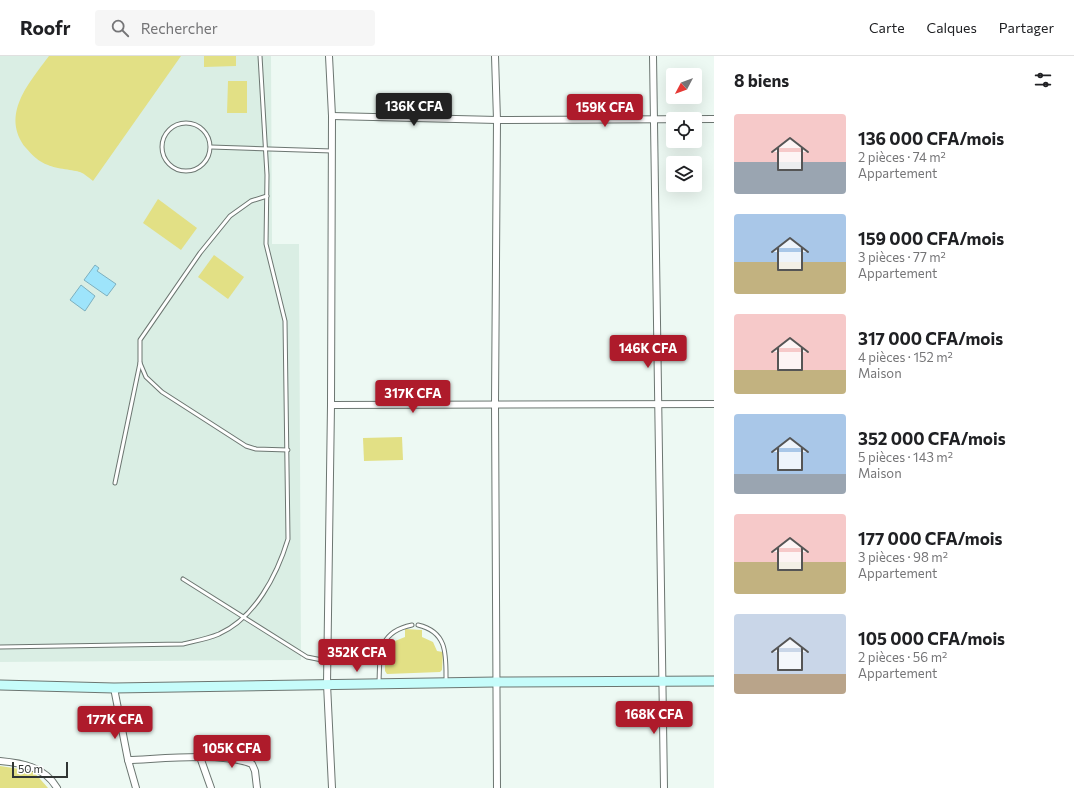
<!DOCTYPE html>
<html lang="fr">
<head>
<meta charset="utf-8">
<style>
	:root { --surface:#fff; --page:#f6f6f6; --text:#202124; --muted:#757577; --line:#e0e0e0; --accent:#ae1b2b }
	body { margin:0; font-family:Commissioner,sans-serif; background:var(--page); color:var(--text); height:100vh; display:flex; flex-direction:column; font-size:15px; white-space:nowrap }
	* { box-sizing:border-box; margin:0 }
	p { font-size:13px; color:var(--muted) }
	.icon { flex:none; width:22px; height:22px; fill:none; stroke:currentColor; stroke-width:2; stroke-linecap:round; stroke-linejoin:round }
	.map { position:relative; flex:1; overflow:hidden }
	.sheet { display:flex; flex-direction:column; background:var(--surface); width:360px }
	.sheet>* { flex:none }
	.needle { width:26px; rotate:229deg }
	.controls { position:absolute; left:666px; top:12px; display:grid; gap:8px }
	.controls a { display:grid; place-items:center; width:36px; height:36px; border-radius:4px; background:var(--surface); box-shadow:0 4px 16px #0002; font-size:20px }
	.scale { position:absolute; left:12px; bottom:10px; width:56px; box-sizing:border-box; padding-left:4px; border:2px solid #313634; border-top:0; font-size:11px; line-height:14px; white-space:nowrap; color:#313634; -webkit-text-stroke:3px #fff; paint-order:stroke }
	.price { position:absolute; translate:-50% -34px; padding:0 9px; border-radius:4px; background:var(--accent); color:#fff; font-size:13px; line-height:26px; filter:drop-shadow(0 1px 2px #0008) }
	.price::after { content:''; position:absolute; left:50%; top:24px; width:12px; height:9px; margin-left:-6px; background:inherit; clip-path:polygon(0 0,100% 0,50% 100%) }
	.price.selected { background:#222; color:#fff }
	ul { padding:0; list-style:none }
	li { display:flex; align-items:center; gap:12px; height:100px; padding:0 20px }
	li span { display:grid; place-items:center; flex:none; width:112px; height:80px; border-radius:4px; color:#555 }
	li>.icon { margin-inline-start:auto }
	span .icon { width:48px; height:48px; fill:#fffc; stroke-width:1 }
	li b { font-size:17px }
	h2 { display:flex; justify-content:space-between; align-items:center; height:48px; padding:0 20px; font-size:17px }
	header { display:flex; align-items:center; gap:24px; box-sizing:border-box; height:56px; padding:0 20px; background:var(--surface); border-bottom:1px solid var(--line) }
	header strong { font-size:19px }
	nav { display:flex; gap:22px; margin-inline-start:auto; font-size:14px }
	.search { width:280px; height:36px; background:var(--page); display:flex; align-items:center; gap:10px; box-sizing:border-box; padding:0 14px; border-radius:4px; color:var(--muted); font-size:15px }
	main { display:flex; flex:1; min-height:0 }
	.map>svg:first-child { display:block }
	.built { fill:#daeee4 }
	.green { fill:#e2e085 }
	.water { fill:#9ee4fb; stroke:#7db0bf }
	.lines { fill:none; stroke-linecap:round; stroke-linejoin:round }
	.lane-casing { stroke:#6c7671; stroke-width:5 }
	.street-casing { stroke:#6c7671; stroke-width:8 }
	.secondary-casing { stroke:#6c7671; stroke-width:11 }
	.lane { stroke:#fff; stroke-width:3 }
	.street { stroke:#fff; stroke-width:6 }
	.secondary { stroke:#c6fcfa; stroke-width:9 }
</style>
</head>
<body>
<header>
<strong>Roofr</strong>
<div class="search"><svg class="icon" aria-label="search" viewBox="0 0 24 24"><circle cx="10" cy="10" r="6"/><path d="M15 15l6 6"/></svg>Rechercher</div>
<nav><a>Carte</a><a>Calques</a><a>Partager</a></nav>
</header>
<main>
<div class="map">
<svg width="714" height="732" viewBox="0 0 714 732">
	<rect width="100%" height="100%" fill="#edf9f3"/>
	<!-- built -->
	<polygon class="built" points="0,0 271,0 272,188 299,188 301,604 0,606"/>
	<!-- green -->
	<g class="green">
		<path d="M49 0H181L93 125C89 122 85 118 80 116 75 114 56 113 48 109 39 106 32 99 26 92 0 59 29 27 49 0Z"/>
		<polygon points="204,0 236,0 236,10 204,11"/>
		<polygon points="228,25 247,25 247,57 227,57"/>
		<polygon points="158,143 197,172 181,194 143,167"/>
		<polygon points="214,199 244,221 228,243 198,221"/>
		<polygon points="402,381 403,404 364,405 363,382"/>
		<polygon points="405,573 422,574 422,581 433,586 437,595 443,596 442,614 440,616 387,618 385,615 385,596 390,596 395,585 405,581"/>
		<polygon points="0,710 33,715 48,732 0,732"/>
	</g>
	<!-- water -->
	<g class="water">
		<polygon points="95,209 99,212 97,215 116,228 107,240 84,224"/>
		<polygon points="81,229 95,240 85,255 70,244"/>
	</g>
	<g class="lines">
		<defs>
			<g id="lane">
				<circle cx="186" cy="91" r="24"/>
				<polyline points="211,91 332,95"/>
				<polyline points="267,140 251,145 230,160 200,197 140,284 140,307 146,321 162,336 246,390 256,393 288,394"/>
				<polyline points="115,427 140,307"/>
				<polyline points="183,523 307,601 327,605"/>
				<path d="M418 569C448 576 446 599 446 625"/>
				<path d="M0 591 183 588C195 585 207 583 219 578 255 562 277 519 288 483L285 265 266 188 267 119 260 0"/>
				<path d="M379 627C380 597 378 576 412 569"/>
			</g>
			<g id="street">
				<polyline points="329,0 332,60 331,349 327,628 332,732"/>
				<polyline points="495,0 497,64 495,348 497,732"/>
				<polyline points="653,0 664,732"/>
				<polyline points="332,60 497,64 714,63"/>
				<polyline points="331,349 714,348"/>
				<polyline points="114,632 128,704 136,732"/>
				<polyline points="200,701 211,732"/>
				<path d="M128 704C160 703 224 696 252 708L255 715 257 732"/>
				<path d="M0 705C22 707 45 711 57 732"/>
			</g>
			<polyline id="secondary" points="0,629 114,632 496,626 714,625"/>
		</defs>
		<!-- lane casing -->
		<use href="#lane" class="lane-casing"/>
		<!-- street casing -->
		<use href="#street" class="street-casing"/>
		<!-- secondary casing -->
		<use href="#secondary" class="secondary-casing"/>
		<!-- lane -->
		<use href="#lane" class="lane"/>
		<!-- street -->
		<use href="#street" class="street"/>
		<!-- secondary -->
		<use href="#secondary" class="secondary"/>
	</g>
</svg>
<div class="controls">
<a><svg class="needle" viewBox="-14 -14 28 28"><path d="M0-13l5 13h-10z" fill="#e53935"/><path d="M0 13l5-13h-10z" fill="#757577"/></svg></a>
<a><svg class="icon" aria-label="locate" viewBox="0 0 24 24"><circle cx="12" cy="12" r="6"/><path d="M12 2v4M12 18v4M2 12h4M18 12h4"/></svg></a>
<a><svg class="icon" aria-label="layers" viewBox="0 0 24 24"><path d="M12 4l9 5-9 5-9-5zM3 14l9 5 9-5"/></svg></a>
</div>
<div class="scale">50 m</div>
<b class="price selected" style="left:414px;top:71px">136K CFA</b>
<b class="price" style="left:605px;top:72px">159K CFA</b>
<b class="price" style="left:648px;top:313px">146K CFA</b>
<b class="price" style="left:413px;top:358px">317K CFA</b>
<b class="price" style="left:357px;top:617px">352K CFA</b>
<b class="price" style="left:654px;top:679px">168K CFA</b>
<b class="price" style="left:115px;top:684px">177K CFA</b>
<b class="price" style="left:232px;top:713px">105K CFA</b>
</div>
<section class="sheet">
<h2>8 biens<svg class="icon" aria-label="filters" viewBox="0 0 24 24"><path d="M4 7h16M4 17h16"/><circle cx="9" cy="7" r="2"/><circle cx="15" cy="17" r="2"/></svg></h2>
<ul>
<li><span style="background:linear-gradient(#f6c9c9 60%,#9aa5b1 0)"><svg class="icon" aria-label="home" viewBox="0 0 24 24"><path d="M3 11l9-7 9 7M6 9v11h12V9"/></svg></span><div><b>136 000 CFA/mois</b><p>2 pièces · 74 m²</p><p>Appartement</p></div></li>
<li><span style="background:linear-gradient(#a9c7e8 60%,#c2b280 0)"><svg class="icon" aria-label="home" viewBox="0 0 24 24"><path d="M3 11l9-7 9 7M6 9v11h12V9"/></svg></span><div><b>159 000 CFA/mois</b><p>3 pièces · 77 m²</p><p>Appartement</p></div></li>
<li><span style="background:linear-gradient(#f6c9c9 70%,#c2b280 0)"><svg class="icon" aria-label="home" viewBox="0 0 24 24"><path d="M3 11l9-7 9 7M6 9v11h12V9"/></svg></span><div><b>317 000 CFA/mois</b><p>4 pièces · 152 m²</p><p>Maison</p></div></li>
<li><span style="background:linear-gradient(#a9c7e8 75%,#9aa5b1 0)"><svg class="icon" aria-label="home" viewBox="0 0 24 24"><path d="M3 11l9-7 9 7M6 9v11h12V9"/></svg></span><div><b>352 000 CFA/mois</b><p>5 pièces · 143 m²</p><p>Maison</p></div></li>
<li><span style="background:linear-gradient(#f6c9c9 60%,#c2b280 0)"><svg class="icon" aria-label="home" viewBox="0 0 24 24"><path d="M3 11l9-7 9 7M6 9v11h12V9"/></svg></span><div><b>177 000 CFA/mois</b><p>3 pièces · 98 m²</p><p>Appartement</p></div></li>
<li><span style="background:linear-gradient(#c9d6e8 75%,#b9a48a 0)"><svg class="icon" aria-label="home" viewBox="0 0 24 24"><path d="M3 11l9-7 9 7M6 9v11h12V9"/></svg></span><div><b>105 000 CFA/mois</b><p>2 pièces · 56 m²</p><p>Appartement</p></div></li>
</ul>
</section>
</main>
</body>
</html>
